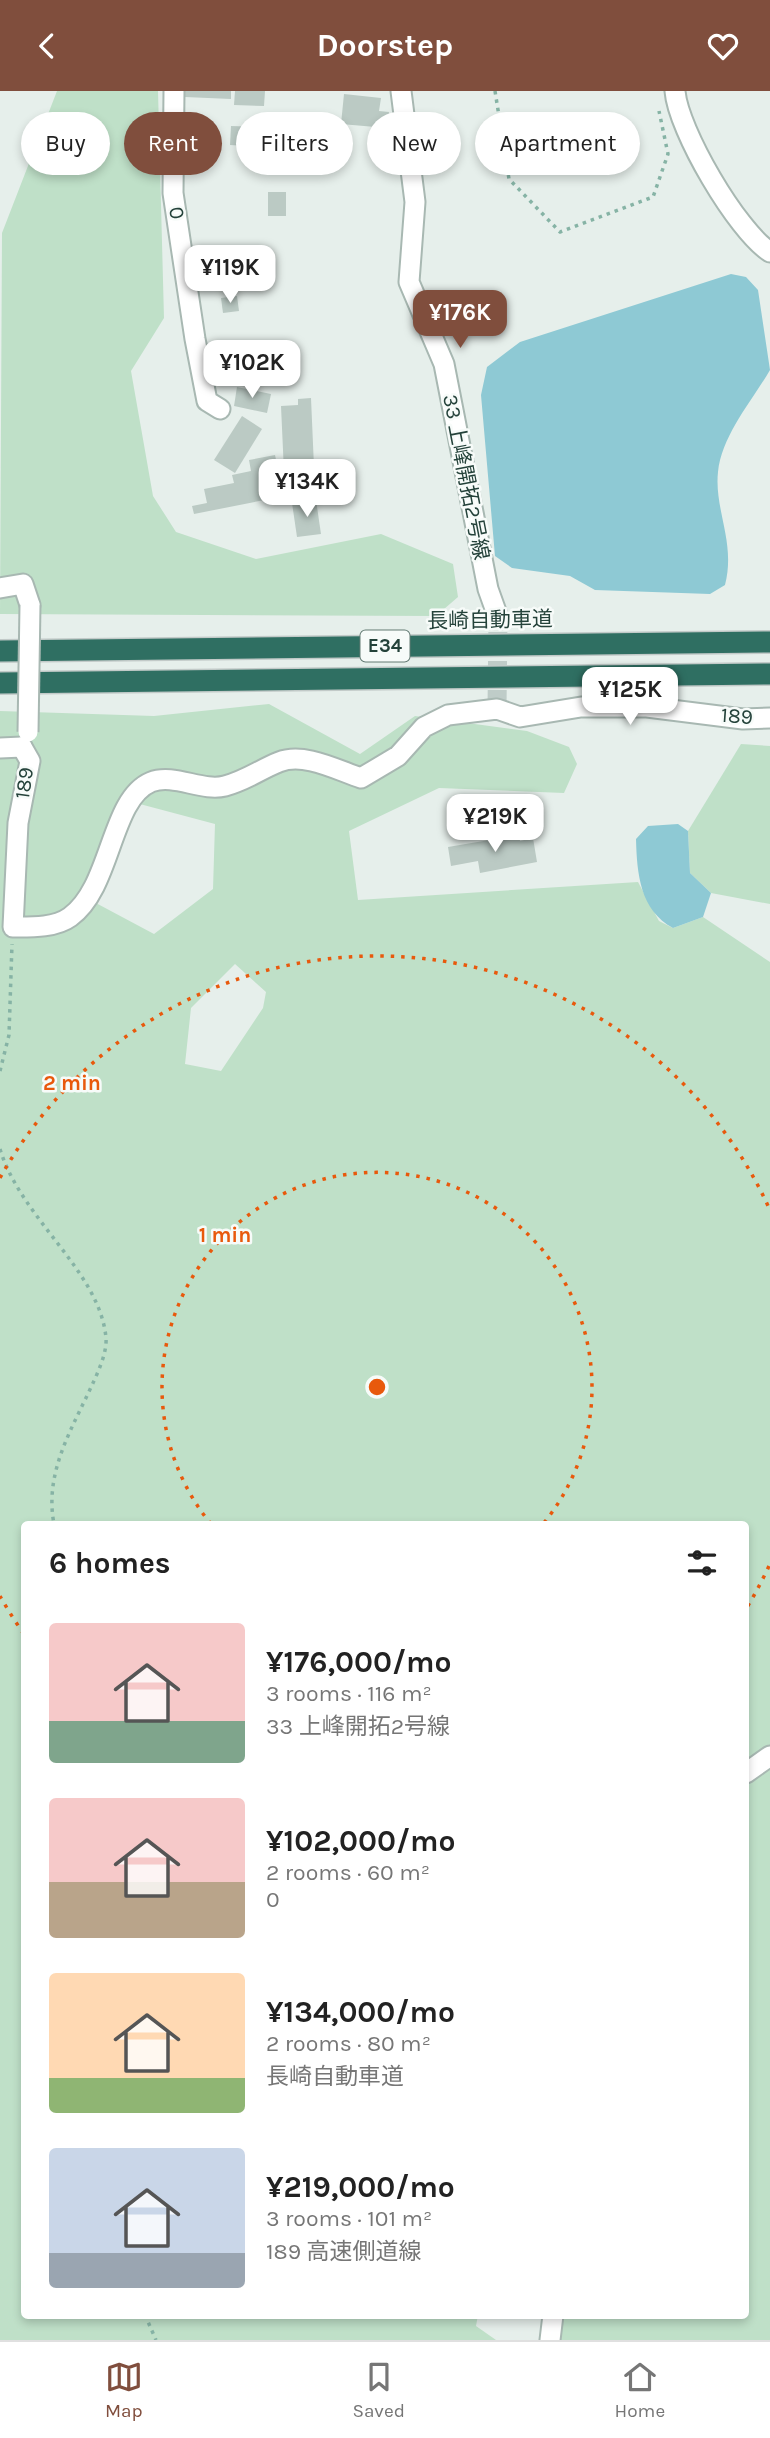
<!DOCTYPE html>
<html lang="en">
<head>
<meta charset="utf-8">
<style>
	:root { --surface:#fff; --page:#f6f6f6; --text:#222; --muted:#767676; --line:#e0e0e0; --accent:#804e3d }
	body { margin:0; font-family:Karla,"Noto Sans JP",sans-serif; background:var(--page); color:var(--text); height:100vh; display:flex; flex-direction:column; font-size:26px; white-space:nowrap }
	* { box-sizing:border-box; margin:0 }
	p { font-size:23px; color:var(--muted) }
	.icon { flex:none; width:38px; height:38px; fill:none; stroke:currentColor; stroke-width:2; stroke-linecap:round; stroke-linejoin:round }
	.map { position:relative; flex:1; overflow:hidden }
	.panel { position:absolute; left:21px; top:1430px; width:728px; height:798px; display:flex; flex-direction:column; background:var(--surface); border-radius:7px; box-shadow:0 4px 10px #0003 }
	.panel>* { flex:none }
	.banner { position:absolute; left:21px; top:21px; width:728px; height:63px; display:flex; gap:14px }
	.price { position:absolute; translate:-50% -60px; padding:0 16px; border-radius:14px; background:#fff; color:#222; font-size:23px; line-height:46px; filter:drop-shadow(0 2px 4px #0008) }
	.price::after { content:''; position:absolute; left:50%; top:42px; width:21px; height:16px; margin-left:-10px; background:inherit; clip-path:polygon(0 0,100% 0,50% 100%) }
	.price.selected { background:var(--accent); color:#fff }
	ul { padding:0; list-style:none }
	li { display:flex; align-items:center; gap:21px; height:175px; padding:0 28px }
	li span { display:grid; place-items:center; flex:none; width:196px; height:140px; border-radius:7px; color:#555 }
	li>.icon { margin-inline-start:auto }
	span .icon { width:84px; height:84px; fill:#fffc; stroke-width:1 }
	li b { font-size:30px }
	h2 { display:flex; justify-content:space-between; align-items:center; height:84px; padding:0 28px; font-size:30px }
	.pill { padding:0 24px; border-radius:32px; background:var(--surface); box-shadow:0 4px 10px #0003; font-size:24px; line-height:63px }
	.pill.selected { background:var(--accent); color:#fff }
	header { display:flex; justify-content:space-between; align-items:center; height:91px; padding:0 28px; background:var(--accent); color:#fff; font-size:32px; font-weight:700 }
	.menu { display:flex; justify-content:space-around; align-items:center; height:98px; border-top:2px solid var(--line); background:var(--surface); font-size:19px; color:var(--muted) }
	.menu a { display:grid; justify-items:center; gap:4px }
	.menu .selected { color:var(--accent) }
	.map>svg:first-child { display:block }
	.green { fill:#bfe0c8; fill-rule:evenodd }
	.water { fill:#8ec9d4 }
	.building { fill:#bbcac4 }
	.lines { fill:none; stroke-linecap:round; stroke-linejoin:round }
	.minor-tunnel { stroke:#bfccc8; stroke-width:19; stroke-dasharray:19 10; stroke-linecap:butt }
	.minor-casing { stroke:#a8b8b2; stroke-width:23 }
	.highway-casing { stroke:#c2cac8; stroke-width:24 }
	.path { stroke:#86b3a5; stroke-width:3.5; stroke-dasharray:3.5 5; stroke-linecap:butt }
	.minor { stroke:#fff; stroke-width:19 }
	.highway { stroke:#2f6f62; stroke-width:21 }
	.minor-bridge-casing { stroke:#a8b8b2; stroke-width:23; stroke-linecap:butt }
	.minor-bridge { stroke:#fff; stroke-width:19 }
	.ring { fill:none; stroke:#e8590c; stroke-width:3.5; stroke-dasharray:3.5 7 }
	.labels { text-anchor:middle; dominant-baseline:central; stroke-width:5; stroke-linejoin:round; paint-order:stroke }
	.shield { fill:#f7fbf9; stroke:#637a73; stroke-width:2 }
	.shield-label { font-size:19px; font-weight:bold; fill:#24423a }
	.street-label { font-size:21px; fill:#24423a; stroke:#f7fbf9 }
	.centre { fill:#e8590c; stroke:#f7fbf9; stroke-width:3.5 }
	.ring-label { font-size:21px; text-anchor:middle; font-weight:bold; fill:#e8590c; stroke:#f7fbf9; stroke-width:5; stroke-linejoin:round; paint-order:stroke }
</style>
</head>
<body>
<header><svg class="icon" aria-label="back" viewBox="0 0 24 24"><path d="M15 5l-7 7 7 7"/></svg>Doorstep<svg class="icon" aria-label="heart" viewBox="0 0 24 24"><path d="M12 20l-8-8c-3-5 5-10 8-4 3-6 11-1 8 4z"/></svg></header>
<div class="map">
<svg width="770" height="2249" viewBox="0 0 770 2249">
	<rect width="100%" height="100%" fill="#e6efeb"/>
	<!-- green -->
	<g class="green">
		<polygon points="57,0 158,0 164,227 131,280 153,405 176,441 256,468 381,443 453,473 458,506 436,525 0,523 2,142"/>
		<path d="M269 613 360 663 415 625 527 640 569 656 577 673 564 702 439 697 349 740 358 809 638 791 659 830 673 837 703 826 770 871V2249H545L560 2240 563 2224H746V1433H24V2224H478L476 2235 496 2249H0V620L154 625ZM136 712 215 733 213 798 154 843 94 811ZM235 873 266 901 263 917 221 980 185 973 191 917Z"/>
		<polygon points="741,653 770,655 770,813 711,802 690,782 688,740"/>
	</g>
	<!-- water -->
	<g class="water">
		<path d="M731 183 746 186 758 199 770 279C752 310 722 344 718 381 714 419 736 451 725 494L710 503 595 499 570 485 512 477 495 465 481 304 487 276 520 251Z"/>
		<path d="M678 733 688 740 690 782 711 802 703 826 673 837C640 819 637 783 636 748L648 735Z"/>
	</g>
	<!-- building -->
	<g class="building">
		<polygon points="185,0 231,0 231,8 185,6"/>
		<polygon points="235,0 265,0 264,15 234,14"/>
		<polygon points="344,3 381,7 379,20 389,21 387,37 341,33"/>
		<polygon points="231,35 267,36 266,56 230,54"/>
		<rect x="268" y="101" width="18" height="24"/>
		<polygon points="237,205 239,220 223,222 221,207"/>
		<polygon points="237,296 271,303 267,322 234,315"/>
		<polygon points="311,307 315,399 194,423 192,415 207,412 204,398 234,392 232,384 251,380 249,369 275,364 279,382 284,381 281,315 298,314 298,308"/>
		<polygon points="242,325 262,338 235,382 214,369"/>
		<polygon points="316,409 321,443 297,446 292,412"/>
		<polygon points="519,744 520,750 533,747 537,771 480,782 478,770 451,775 448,756"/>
	</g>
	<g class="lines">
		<!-- minor-tunnel -->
		<polyline class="minor-tunnel" points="497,618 498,526"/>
		<defs>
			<g id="minor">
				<polyline points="174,0 173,102 195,248 207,310 220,318"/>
				<polyline points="401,0 415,111 409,191 444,273 488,498 498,526"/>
				<path d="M675 0C678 39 737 140 770 161"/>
				<polyline points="0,497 23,493 30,514"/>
				<path d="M22 656 30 670 18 732 13 836C30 836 55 837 70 826 112 796 110 708 151 691 174 682 202 701 225 695 247 689 259 679 279 671 304 661 337 679 361 687L398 665 424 636 448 624 497 618 520 626 581 616H647L743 628 770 627"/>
				<polyline points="0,657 22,656"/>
				<polyline points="746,1682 770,1665"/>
				<polyline points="550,2249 553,2224"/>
			</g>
			<g id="highway">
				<polyline points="0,560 770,551"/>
				<polyline points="0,592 770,583"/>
			</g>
		</defs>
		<!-- minor casing -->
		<use href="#minor" class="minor-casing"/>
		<!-- highway casing -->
		<use href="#highway" class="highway-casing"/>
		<!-- path -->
		<g class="path">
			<polyline points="495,0 509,88 560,141 653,106 668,63 659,20"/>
			<polyline points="0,980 9,944 12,853"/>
			<path d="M0 1058C21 1128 100 1180 106 1247 107 1261 99 1279 93 1292 72 1338 44 1381 54 1433"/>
			<polyline points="145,2224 156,2249"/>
		</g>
		<!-- minor -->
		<use href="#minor" class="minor"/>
		<!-- highway -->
		<use href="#highway" class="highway"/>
		<defs>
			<polyline id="minor-bridge" points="28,641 30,514"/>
		</defs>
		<!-- minor-bridge casing -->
		<use href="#minor-bridge" class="minor-bridge-casing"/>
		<!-- minor-bridge -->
		<use href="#minor-bridge" class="minor-bridge"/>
	</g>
	<!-- distance rings -->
	<g class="ring">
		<path d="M211 1433A215 215 0 1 1 543 1433"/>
		<path d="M769 1475A431 431 0 0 1 746 1518M24 1543A431 431 0 0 1 0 1505M0 1087A431 431 0 0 1 769 1117"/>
	</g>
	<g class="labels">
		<!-- shield labels -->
		<rect class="shield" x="360.5" y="539.5" width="49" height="31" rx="5"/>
		<g class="shield-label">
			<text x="385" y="555">E34</text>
		</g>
		<!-- street labels -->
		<g class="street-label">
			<text transform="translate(177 122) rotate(80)">0</text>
			<text transform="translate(466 386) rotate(79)">33 上峰開拓2号線</text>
			<text transform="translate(490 529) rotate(-1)">長崎自動車道</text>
			<text transform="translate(737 625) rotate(4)">189</text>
			<text transform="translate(24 692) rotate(-82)">189</text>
		</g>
	</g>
	<circle cx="377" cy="1296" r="10" class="centre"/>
	<g class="ring-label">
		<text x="72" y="999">2 min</text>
		<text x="225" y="1151">1 min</text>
	</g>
</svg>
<b class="price" style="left:230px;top:214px">¥119K</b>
<b class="price selected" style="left:460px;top:259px">¥176K</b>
<b class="price" style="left:252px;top:309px">¥102K</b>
<b class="price" style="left:307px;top:428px">¥134K</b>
<b class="price" style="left:630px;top:636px">¥125K</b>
<b class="price" style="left:495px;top:763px">¥219K</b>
<div class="banner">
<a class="pill">Buy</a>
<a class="pill selected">Rent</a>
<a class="pill">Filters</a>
<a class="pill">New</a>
<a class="pill">Apartment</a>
</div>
<section class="panel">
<h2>6 homes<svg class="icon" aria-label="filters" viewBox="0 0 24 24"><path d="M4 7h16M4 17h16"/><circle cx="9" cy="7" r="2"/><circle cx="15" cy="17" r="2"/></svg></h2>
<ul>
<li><span style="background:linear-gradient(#f6c9c9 70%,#7fa58c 0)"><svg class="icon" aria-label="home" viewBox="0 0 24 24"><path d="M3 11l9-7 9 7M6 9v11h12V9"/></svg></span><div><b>¥176,000/mo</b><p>3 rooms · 116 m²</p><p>33 上峰開拓2号線</p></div></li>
<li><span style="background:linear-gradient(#f6c9c9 60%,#b9a48a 0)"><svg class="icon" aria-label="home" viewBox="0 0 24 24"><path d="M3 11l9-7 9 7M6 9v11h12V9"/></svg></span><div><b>¥102,000/mo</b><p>2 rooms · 60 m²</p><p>0</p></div></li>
<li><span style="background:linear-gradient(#ffd9b3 75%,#8fb573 0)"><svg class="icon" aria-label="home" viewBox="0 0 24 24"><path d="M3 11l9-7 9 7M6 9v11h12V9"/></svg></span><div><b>¥134,000/mo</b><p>2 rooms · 80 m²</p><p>長崎自動車道</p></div></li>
<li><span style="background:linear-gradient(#c9d6e8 75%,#9aa5b1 0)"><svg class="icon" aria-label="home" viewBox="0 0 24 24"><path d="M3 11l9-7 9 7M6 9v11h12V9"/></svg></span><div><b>¥219,000/mo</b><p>3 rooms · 101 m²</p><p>189 高速側道線</p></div></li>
</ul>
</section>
</div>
<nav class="menu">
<a class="selected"><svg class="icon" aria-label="map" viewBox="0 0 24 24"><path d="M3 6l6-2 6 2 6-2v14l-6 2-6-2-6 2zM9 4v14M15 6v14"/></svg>Map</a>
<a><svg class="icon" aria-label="saved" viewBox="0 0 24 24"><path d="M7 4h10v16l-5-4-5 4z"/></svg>Saved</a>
<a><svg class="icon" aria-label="home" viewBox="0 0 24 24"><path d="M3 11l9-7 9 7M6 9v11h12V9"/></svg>Home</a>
</nav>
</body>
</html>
